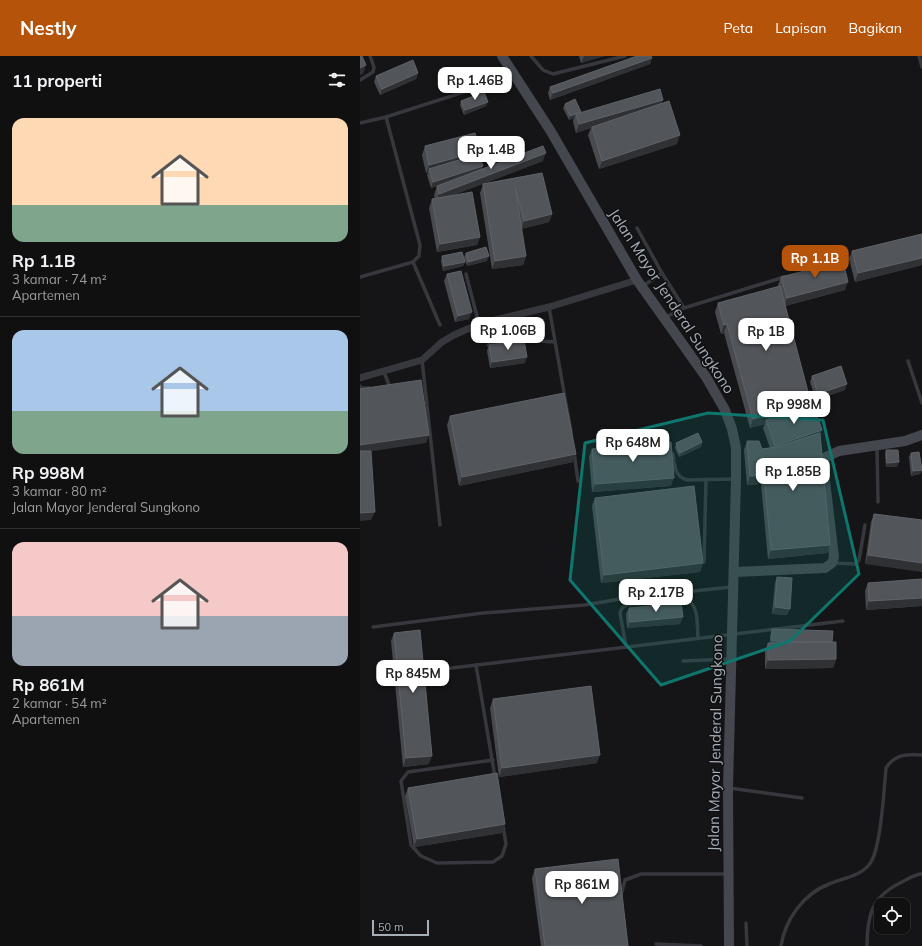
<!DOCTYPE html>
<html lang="id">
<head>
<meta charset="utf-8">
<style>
	:root { --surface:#101011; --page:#1e1e1f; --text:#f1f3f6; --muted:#9c9d9f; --line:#303031; --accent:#b45309 }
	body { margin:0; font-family:Mulish,sans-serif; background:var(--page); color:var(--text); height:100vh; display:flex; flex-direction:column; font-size:15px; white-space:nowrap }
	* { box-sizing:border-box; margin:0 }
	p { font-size:13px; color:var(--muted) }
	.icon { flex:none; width:22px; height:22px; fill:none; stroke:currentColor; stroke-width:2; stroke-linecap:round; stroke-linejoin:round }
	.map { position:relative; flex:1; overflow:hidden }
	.side { display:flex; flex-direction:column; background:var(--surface); width:360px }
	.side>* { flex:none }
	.controls { position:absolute; left:514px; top:842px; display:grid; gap:8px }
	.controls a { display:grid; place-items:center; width:36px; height:36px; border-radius:8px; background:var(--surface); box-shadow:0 1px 3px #0004,0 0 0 1px var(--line); font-size:20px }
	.scale { position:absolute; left:12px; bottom:10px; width:57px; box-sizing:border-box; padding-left:4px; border:2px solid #a6aeb8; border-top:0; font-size:11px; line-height:14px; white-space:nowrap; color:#a6aeb8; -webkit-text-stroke:3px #101012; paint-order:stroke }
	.price { position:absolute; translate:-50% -34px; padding:0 9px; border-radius:8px; background:#fff; color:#222; font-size:13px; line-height:26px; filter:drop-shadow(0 1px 2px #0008) }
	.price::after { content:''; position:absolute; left:50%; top:24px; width:12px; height:9px; margin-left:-6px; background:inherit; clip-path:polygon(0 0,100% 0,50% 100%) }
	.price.on { background:var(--accent); color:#fff }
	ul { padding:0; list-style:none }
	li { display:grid; align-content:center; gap:8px; height:212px; padding:0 12px }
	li+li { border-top:1px solid var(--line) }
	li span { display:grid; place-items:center; height:124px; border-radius:12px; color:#555 }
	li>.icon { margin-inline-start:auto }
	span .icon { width:72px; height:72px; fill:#fffc; stroke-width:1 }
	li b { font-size:17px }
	h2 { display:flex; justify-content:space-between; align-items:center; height:48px; padding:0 12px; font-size:17px }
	header { display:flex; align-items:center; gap:24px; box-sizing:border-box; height:56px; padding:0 20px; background:var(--accent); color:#fff }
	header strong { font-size:19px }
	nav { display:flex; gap:22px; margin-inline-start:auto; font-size:14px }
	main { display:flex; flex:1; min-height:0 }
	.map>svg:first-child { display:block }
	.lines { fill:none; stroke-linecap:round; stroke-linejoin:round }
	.lane { stroke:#36383d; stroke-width:3.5 }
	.street { stroke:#36383d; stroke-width:7 }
	.secondary { stroke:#44474d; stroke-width:10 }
	.wall { fill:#484a4f }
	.shaded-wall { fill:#2f3134 }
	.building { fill:#52555a; stroke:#5f6369 }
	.marked { fill:#0f766e; fill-opacity:0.2; stroke:#0f766e; stroke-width:3; stroke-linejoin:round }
	.labels { text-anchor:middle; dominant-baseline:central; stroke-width:3; stroke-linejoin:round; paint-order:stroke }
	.street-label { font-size:15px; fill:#a6aeb8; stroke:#101012 }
</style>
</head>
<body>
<header>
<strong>Nestly</strong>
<nav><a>Peta</a><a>Lapisan</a><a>Bagikan</a></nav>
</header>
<main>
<section class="side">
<h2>11 properti<svg class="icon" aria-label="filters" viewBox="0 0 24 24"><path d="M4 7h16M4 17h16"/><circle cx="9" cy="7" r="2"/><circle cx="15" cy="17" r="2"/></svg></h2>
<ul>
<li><span style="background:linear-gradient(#ffd9b3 70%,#7fa58c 0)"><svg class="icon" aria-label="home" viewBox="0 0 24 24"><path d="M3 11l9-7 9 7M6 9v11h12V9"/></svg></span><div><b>Rp 1.1B</b><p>3 kamar · 74 m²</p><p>Apartemen</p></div></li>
<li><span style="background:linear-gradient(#a9c7e8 65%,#7fa58c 0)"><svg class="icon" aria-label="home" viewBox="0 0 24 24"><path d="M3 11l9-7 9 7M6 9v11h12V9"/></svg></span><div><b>Rp 998M</b><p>3 kamar · 80 m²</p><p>Jalan Mayor Jenderal Sungkono</p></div></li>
<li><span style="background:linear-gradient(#f6c9c9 60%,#9aa5b1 0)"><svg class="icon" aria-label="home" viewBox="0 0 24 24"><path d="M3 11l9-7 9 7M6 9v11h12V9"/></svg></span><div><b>Rp 861M</b><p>2 kamar · 54 m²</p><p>Apartemen</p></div></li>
</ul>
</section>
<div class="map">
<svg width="562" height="890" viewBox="0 0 562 890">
	<rect width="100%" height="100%" fill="#151517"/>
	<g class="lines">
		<!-- lane -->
		<g class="lane">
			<polyline points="171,0 183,14 193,18 265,0"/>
			<polyline points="559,0 562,11"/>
			<polyline points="0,24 13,16 14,11 10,0"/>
			<polyline points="26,61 60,189 59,200 53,206 80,269"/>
			<polyline points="0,67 26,61 154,20"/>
			<polyline points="277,172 302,217 324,252 424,221"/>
			<polyline points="451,213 493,201"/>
			<polyline points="106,218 119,268"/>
			<polyline points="0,221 53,206"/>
			<polyline points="283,230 302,217"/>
			<polyline points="189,251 211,376"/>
			<polyline points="306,261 324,252"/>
			<polyline points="128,289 150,283 195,286"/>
			<polyline points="62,304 80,469"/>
			<polyline points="548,305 562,347"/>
			<polyline points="24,316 29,329"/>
			<polyline points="0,330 1,332 10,332"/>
			<polyline points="517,391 518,446"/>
			<polyline points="214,396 218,425"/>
			<path d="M313 398C315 410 314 420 327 424L375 423"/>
			<polyline points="344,506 346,423"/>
			<polyline points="473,507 496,508 499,504 505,469"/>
			<polyline points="13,571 123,557 225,549 266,542 372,531"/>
			<path d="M266 591 260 557 262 552 267 549 327 543C339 550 337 569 338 582"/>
			<polyline points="323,605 370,603"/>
			<polyline points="116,609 135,721"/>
			<polyline points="75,614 483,565"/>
			<polyline points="133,704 48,716 41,725 51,789 61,800 77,807 133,806 142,800 146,788 143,770"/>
			<polyline points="369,732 442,742"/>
			<polyline points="261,839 265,824 281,818 367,818"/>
			<polyline points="386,867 387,890"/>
			<polyline points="296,888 341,890"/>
			<path d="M421 890C425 864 443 838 469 828 483 822 503 820 511 806 521 789 524 734 526 712 535 698 547 698 562 699"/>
			<path d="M507 890C507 859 512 840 542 826 548 823 555 818 562 818"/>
		</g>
		<!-- street -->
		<polyline class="street" points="0,322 62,304 82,286 94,279 119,268 189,251 277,224"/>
		<!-- secondary -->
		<g class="secondary">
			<polyline points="142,0 190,74 277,224 346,321 365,354 372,373 376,392 376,423 368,732 369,890"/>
			<polyline points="375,516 465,512 472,507 474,501 463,408 466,401 479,395 545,385 562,379"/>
		</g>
	</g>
	<!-- wall -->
	<g class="wall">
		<polygon points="219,0 244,0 221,7"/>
		<polygon points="292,2 290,8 190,44 188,37 190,31"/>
		<polygon points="58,17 56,23 20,39 14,26 16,20"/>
		<polygon points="101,45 126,50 104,59 100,49"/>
		<polygon points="205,48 221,56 220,57 302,48 317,88 239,113 228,79 231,72 216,77 213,66 214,62 209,64 203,52"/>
		<polygon points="65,90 119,98 123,110 122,113 183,105 93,139 120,181 117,189 77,196 69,152 72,143 75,143 74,139 77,130 80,129 71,132 67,119 68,117 66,117 62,99"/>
		<polygon points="182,117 192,158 189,166 161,173 166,200 163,209 132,213 120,137 123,128"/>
		<polygon points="562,178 562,209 495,226 489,203 492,195"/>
		<polygon points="106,197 127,205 107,210 104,201"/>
		<polygon points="82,200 105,206 103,210 83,215 81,205"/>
		<polygon points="87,218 109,263 95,266 84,225"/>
		<polygon points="421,221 485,234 425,250 451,348 460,378 470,489 467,497 408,503 401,428 387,429 384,394 387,385 402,393 410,392 403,372 405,368 390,372 364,277 361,278 355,256 358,247 419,231 418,229"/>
		<polygon points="129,289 165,307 130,312 127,295"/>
		<polygon points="452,320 485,334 456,344 450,326"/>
		<polygon points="90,360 213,406 99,430 87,369"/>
		<polygon points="342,386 341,391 319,401 315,392 316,387"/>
		<polygon points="232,393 311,430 232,436 229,401"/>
		<polygon points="526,394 537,411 526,411 525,399"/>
		<polygon points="551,397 562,414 560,418 551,420 549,401"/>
		<polygon points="235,442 343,507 340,516 241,527 232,450"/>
		<polygon points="514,458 562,464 505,508 511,466"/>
		<polygon points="417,521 427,559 412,558 415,527"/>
		<polygon points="562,523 562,550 506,554 505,535 508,527"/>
		<polygon points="269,552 320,568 267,572 266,558"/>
		<polygon points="412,573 472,586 476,603 473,612 405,613 405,595 408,587 410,587 410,580"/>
		<polygon points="34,577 69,708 43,711 31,585"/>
		<polygon points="133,643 237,707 139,721 130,652"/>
		<polygon points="48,732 142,777 54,791 45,740"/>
		<polygon points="175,813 268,890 181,890 172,822"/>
	</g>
	<!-- shaded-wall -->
	<g class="shaded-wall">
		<polygon points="224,0 244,0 221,7"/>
		<polygon points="292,2 290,8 190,44 193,37"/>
		<polygon points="6,9 3,18 0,19 0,12"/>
		<polygon points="58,17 56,23 20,39 22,33"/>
		<polygon points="303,44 300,52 232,71 231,72 216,77 219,68"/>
		<polygon points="128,46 126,50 104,59 105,54"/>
		<polygon points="221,56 219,60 216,58 214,62 209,64 210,60"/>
		<polygon points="320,79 317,88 239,113 242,105"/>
		<polygon points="120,95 117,104 69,113 68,117 66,117 69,109"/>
		<polygon points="186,97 183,105 76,146 79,138"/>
		<polygon points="123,110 121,117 71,132 73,126"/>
		<polygon points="192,158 189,166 161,173 164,165"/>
		<polygon points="120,181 117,189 77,196 80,188"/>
		<polygon points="129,200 127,205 107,210 108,206"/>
		<polygon points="166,200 163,209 132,213 135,205"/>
		<polygon points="562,202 562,209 495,226 498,217"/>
		<polygon points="105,206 103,210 83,215 84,210"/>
		<polygon points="488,226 485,234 424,250 427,242"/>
		<polygon points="112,256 109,263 95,266 98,260"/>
		<polygon points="367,268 364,277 361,278 364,269"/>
		<polygon points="167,301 165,307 130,312 132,306"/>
		<polygon points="487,328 485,334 456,344 458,338"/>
		<polygon points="451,347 448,356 406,364 405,368 390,372 393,363"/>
		<polygon points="462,374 459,382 412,399 415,390"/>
		<polygon points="69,379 66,387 0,397 0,389"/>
		<polygon points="342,386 341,391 319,401 320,397"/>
		<polygon points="216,398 213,406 99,430 102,421"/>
		<polygon points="539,406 537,411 526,411 527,407"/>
		<polygon points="562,414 560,418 551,420 553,415"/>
		<polygon points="390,420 404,420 401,428 387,429"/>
		<polygon points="314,422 311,430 232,436 235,428"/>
		<polygon points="15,456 11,464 0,465 0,457"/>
		<polygon points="470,489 467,497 408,503 411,494"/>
		<polygon points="508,499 562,507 562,516 505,508"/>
		<polygon points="343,507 340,516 241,527 244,519"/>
		<polygon points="562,542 562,550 506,554 509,545"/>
		<polygon points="415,551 430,553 427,559 412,558"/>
		<polygon points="323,561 320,568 267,572 270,566"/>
		<polygon points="412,585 472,587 410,592"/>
		<polygon points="476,603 473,612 405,613 408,604"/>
		<polygon points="240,699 237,707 139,721 142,712"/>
		<polygon points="72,700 69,708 43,711 46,702"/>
		<polygon points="145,768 142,777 54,791 57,783"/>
	</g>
	<!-- building -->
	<g class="building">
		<polygon points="0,0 2,0 6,9 0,12"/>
		<polygon points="277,0 291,0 292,2 193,37 190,31"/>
		<polygon points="53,4 58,17 22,33 16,20"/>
		<polygon points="300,33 303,44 219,68 216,58"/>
		<polygon points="124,36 128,46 105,54 101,45"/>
		<polygon points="215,43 221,56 210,60 205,48"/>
		<polygon points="309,45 320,79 242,105 232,71"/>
		<polygon points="115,77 120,95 69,109 65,90"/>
		<polygon points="183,90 186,97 79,138 77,130"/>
		<polygon points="119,98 123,110 73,126 69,113"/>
		<polygon points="182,117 192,158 164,165 155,131 166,200 135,205 123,128"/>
		<polygon points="112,136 120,181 80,188 72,143"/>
		<polygon points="562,178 562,202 498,217 492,195"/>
		<polygon points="126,191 129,200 108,206 106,197"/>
		<polygon points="102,196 105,206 84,210 82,200"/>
		<polygon points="483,205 488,226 427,242 421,221"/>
		<polygon points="101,215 112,256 98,260 87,218"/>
		<polygon points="420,230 451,347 393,363 367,268 364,269 358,247"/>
		<polygon points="164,284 167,301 132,306 129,289"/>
		<polygon points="481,310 487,328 458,338 452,320"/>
		<polygon points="61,324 69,379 0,389 0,333"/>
		<polygon points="204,337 216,398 102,421 90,360"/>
		<polygon points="453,348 462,374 415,390 406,364"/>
		<polygon points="338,377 342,386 320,397 316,387"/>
		<polygon points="460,377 470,489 411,494 404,420 390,420 387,385 399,385 402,393 416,391"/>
		<polygon points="311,386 314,422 235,428 232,393"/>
		<polygon points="526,394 538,394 539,406 527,407"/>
		<polygon points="0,395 11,395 15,456 0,457"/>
		<polygon points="559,396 562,414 553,415 551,397"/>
		<polygon points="334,430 343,507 244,519 235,442"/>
		<polygon points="514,458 562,464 562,507 508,499"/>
		<polygon points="417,521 432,522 430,553 415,551"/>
		<polygon points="562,523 562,542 509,545 508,527"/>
		<polygon points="321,547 323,561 270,566 269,552"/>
		<polygon points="412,573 473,575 472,586 443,586 412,585"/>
		<polygon points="60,574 72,700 46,702 34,577"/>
		<polygon points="476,586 476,603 408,604 408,587"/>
		<polygon points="231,630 240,699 142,712 133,643"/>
		<polygon points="137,717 145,768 57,783 48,732"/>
		<polygon points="258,803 268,890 185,890 175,813"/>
	</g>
	<!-- marked area -->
	<path class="marked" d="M348 357 463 364 499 518 430 585 301 629 210 524 225 387Z"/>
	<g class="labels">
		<!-- street labels -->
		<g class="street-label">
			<text transform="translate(312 245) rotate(57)">Jalan Mayor Jenderal Sungkono</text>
			<text transform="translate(355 687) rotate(-89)">Jalan Mayor Jenderal Sungkono</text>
		</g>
	</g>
</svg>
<div class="controls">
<a><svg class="icon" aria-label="locate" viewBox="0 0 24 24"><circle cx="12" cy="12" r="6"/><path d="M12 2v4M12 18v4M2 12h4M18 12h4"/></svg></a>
</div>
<div class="scale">50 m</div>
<b class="price" style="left:115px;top:45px">Rp 1.46B</b>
<b class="price" style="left:131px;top:114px">Rp 1.4B</b>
<b class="price on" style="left:455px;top:223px">Rp 1.1B</b>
<b class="price" style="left:148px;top:295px">Rp 1.06B</b>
<b class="price" style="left:406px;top:296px">Rp 1B</b>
<b class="price" style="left:434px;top:369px">Rp 998M</b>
<b class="price" style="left:273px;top:407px">Rp 648M</b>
<b class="price" style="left:433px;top:436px">Rp 1.85B</b>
<b class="price" style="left:296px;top:557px">Rp 2.17B</b>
<b class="price" style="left:53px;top:638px">Rp 845M</b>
<b class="price" style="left:222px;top:849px">Rp 861M</b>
</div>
</main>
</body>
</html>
